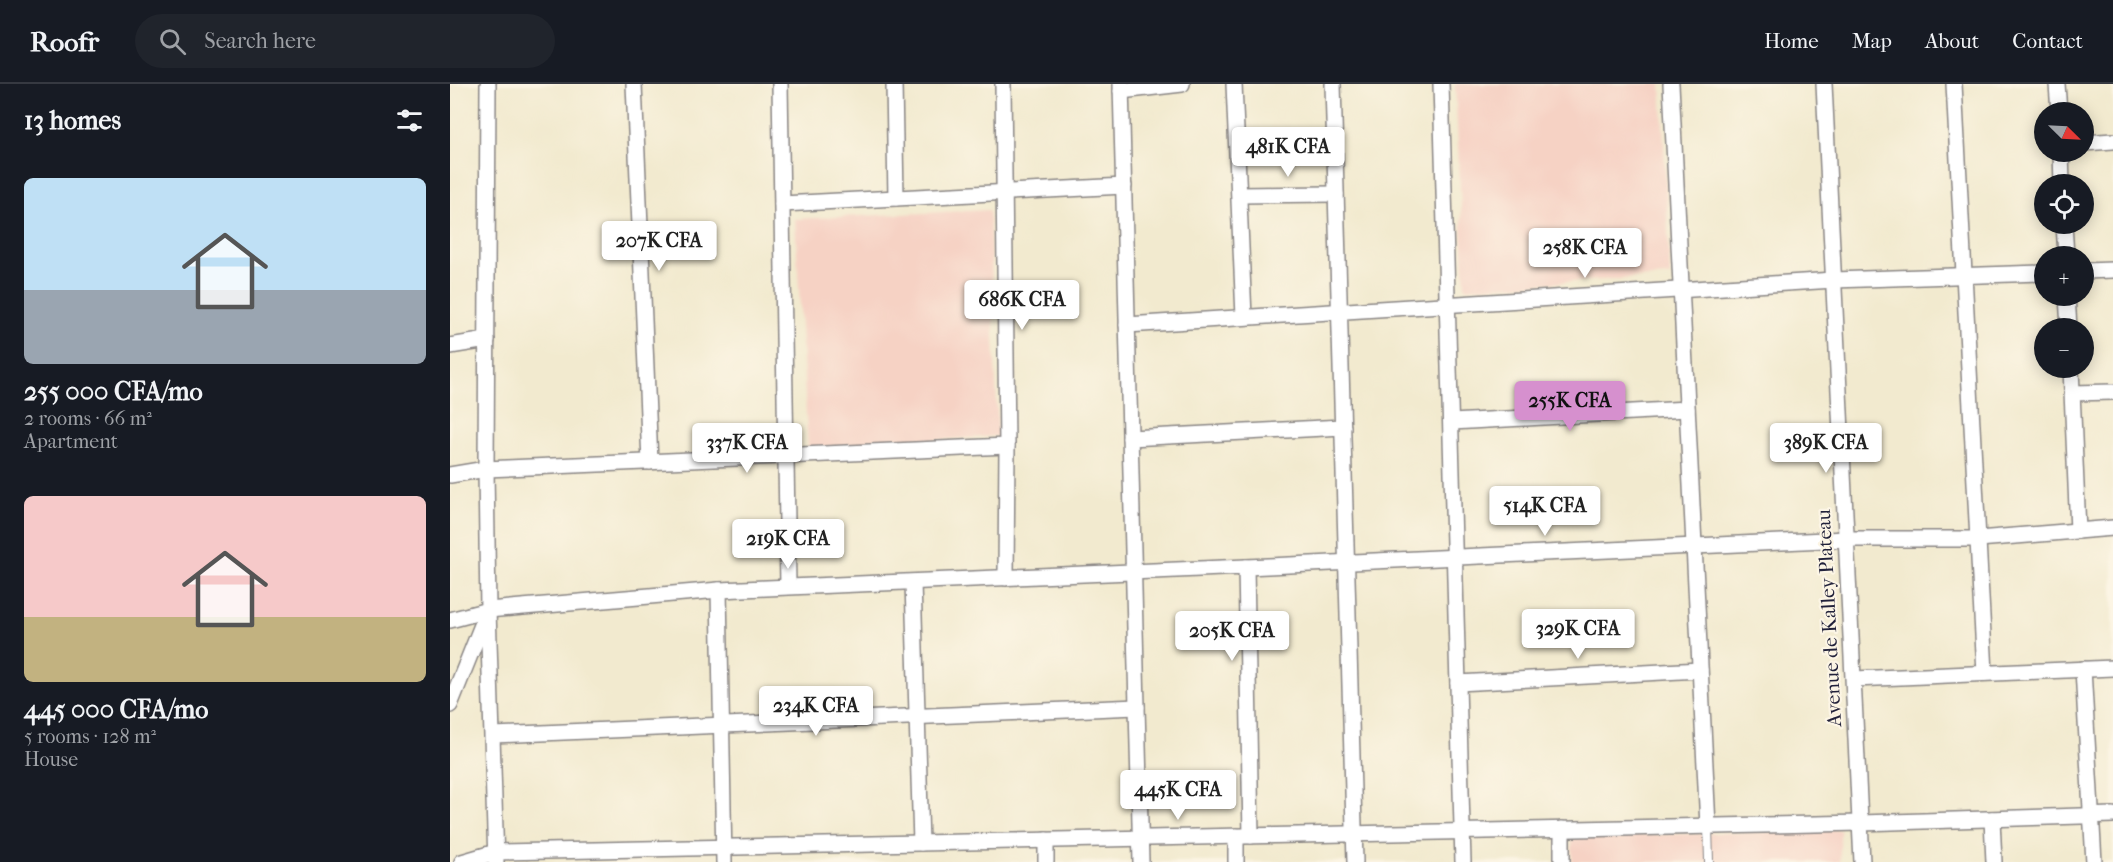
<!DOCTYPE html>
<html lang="en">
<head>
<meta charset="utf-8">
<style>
	:root { --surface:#171b24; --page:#20242c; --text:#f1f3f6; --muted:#9ea1a6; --line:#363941; --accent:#d690ce }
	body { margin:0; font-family:"IM FELL French Canon",serif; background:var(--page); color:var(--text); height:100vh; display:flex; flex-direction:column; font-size:22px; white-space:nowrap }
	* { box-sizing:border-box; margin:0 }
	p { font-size:20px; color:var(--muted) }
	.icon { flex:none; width:33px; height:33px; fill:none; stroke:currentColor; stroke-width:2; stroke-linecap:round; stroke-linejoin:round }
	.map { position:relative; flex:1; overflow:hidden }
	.drawer { display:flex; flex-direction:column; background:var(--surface); width:450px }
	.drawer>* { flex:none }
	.needle { width:39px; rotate:114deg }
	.tools { position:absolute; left:1584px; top:18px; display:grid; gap:12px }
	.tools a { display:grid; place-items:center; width:60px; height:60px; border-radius:50%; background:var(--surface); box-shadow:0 3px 15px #0003; font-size:30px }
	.price { position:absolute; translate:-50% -51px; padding:0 14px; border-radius:6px; background:#fff; color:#222; font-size:20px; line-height:39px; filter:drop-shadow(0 2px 3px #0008) }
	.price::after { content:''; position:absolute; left:50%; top:36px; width:18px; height:14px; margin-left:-9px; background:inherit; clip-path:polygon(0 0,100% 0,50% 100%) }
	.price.selected { background:var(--accent); color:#111 }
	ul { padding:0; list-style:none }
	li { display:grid; align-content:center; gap:12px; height:318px; padding:0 24px }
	li span { display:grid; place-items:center; height:186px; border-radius:9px; color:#555 }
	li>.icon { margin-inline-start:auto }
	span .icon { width:108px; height:108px; fill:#fffc; stroke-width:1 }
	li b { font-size:26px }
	h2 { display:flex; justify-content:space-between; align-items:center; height:72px; padding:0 24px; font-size:26px }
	header { display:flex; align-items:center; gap:36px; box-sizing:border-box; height:84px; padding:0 30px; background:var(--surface); border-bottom:2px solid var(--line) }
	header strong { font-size:28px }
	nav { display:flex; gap:33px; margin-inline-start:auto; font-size:21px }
	.search { width:420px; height:54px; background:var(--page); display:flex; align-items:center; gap:15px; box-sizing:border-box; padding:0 21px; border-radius:33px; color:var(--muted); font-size:22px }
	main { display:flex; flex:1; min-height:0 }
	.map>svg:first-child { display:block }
	.built { fill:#f6d2c4 }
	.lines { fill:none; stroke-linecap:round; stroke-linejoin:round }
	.service-casing { stroke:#8a8685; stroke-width:10 }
	.minor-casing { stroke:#8a8685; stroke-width:18 }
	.service { stroke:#fff; stroke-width:8 }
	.minor { stroke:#fff; stroke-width:15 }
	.labels { text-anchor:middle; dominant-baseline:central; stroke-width:4.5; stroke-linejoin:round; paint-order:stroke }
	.street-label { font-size:20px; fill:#22223b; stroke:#fcf5e5 }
</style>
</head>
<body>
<header>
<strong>Roofr</strong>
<div class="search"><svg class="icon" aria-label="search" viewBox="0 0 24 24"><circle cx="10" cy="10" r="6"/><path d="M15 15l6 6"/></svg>Search here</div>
<nav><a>Home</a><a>Map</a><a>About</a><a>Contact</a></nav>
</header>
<main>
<section class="drawer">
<h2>13 homes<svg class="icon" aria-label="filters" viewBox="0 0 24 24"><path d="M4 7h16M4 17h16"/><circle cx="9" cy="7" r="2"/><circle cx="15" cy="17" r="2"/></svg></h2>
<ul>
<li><span style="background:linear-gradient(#bfe0f5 60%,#9aa5b1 0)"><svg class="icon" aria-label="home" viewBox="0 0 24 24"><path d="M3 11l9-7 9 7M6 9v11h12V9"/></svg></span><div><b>255 000 CFA/mo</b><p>2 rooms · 66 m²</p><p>Apartment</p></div></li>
<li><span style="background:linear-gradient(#f6c9c9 65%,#c2b280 0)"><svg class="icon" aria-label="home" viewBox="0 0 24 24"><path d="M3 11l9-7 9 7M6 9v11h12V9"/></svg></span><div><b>445 000 CFA/mo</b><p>5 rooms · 128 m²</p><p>House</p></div></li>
</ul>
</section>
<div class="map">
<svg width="1663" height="778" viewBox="0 0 1663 778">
	<rect width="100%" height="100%" fill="#fcf5e5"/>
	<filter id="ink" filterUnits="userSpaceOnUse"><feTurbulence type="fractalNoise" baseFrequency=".0167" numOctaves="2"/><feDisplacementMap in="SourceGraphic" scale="12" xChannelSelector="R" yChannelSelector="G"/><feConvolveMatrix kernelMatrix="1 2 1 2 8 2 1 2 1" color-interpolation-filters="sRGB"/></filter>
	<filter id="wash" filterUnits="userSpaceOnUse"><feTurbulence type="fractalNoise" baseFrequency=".008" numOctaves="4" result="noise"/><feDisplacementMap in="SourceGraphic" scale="24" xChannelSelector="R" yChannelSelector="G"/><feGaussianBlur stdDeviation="1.35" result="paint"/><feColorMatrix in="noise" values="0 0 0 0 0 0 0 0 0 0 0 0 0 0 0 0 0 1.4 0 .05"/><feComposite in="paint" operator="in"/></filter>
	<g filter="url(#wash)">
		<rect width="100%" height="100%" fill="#f2eacf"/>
		<!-- built -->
		<g class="built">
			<polygon points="1005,0 1211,0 1220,192 1015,204"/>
			<polygon points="539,126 548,352 358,364 345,135"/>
			<polygon points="1390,746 1390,778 1122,778 1122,753"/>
		</g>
	</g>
	<g filter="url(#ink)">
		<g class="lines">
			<defs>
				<polyline id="service" points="1258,742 1259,778"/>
				<g id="minor">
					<polyline points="38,0 36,385 38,526 46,778"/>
					<polyline points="184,0 200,378"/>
					<polyline points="330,0 338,502"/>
					<polyline points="444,0 446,114"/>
					<polyline points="553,0 557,362 556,494"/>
					<polyline points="671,0 691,778"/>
					<polyline points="784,0 794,233"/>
					<polyline points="883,0 905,778"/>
					<polyline points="991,0 1013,778"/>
					<polyline points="1221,0 1258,742"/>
					<polyline points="1374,0 1412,778"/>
					<polyline points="1504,0 1535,589"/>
					<polyline points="1607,0 1609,28"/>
					<polyline points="671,7 732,0"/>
					<polyline points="1634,59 1663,57"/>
					<polyline points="1611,68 1612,100"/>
					<polyline points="790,111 886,110"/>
					<polyline points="332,120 674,102"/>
					<polyline points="1614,140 1616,172"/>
					<polyline points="1634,187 1663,186"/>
					<polyline points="1617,212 1619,244"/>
					<polyline points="677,241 1384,196 1594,189"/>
					<polyline points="0,262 37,256"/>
					<polyline points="1621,284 1628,447"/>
					<polyline points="1622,309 1663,308"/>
					<polyline points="1002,338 1237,325"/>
					<polyline points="680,354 893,343"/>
					<polyline points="0,391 36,385 557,362"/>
					<polyline points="796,483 1396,455 1528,455 1663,444"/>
					<polyline points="463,499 471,759"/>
					<polyline points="269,506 274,778"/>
					<polyline points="0,536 38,526 269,506 796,483 801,752"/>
					<polyline points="1633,585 1644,778"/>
					<polyline points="1404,595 1663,584"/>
					<polyline points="1008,599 1250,586"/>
					<polyline points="0,621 36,531"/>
					<polyline points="43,651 687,623"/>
					<polyline points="1542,735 1544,778"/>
					<polyline points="1112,745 1112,778"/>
					<polyline points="786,752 786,778"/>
					<polyline points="596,756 596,778"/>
					<polyline points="12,778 46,768 1411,739 1663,731"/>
				</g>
			</defs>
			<!-- service casing -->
			<use href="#service" class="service-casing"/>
			<!-- minor casing -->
			<use href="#minor" class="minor-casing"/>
			<!-- service -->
			<use href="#service" class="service"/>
			<!-- minor -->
			<use href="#minor" class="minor"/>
		</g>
	</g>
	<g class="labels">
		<!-- street labels -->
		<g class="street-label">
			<text transform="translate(1379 534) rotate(-93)">Avenue de Kalley Plateau</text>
		</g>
	</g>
</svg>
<div class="tools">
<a><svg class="needle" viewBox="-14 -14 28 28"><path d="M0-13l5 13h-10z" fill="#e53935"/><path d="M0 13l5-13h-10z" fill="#9ea1a6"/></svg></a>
<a><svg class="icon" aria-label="locate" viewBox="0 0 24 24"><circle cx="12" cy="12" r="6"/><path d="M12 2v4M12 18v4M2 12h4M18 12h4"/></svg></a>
<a>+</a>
<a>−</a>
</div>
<b class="price" style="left:838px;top:94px">481K CFA</b>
<b class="price" style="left:209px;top:188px">207K CFA</b>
<b class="price" style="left:1135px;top:195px">258K CFA</b>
<b class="price" style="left:572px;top:247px">686K CFA</b>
<b class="price selected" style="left:1120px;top:348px">255K CFA</b>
<b class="price" style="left:297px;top:390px">337K CFA</b>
<b class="price" style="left:1376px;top:390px">389K CFA</b>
<b class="price" style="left:1095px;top:453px">514K CFA</b>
<b class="price" style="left:338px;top:486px">219K CFA</b>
<b class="price" style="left:1128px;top:576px">329K CFA</b>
<b class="price" style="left:782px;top:578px">205K CFA</b>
<b class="price" style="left:366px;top:653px">234K CFA</b>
<b class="price" style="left:728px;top:737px">445K CFA</b>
</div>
</main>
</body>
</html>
